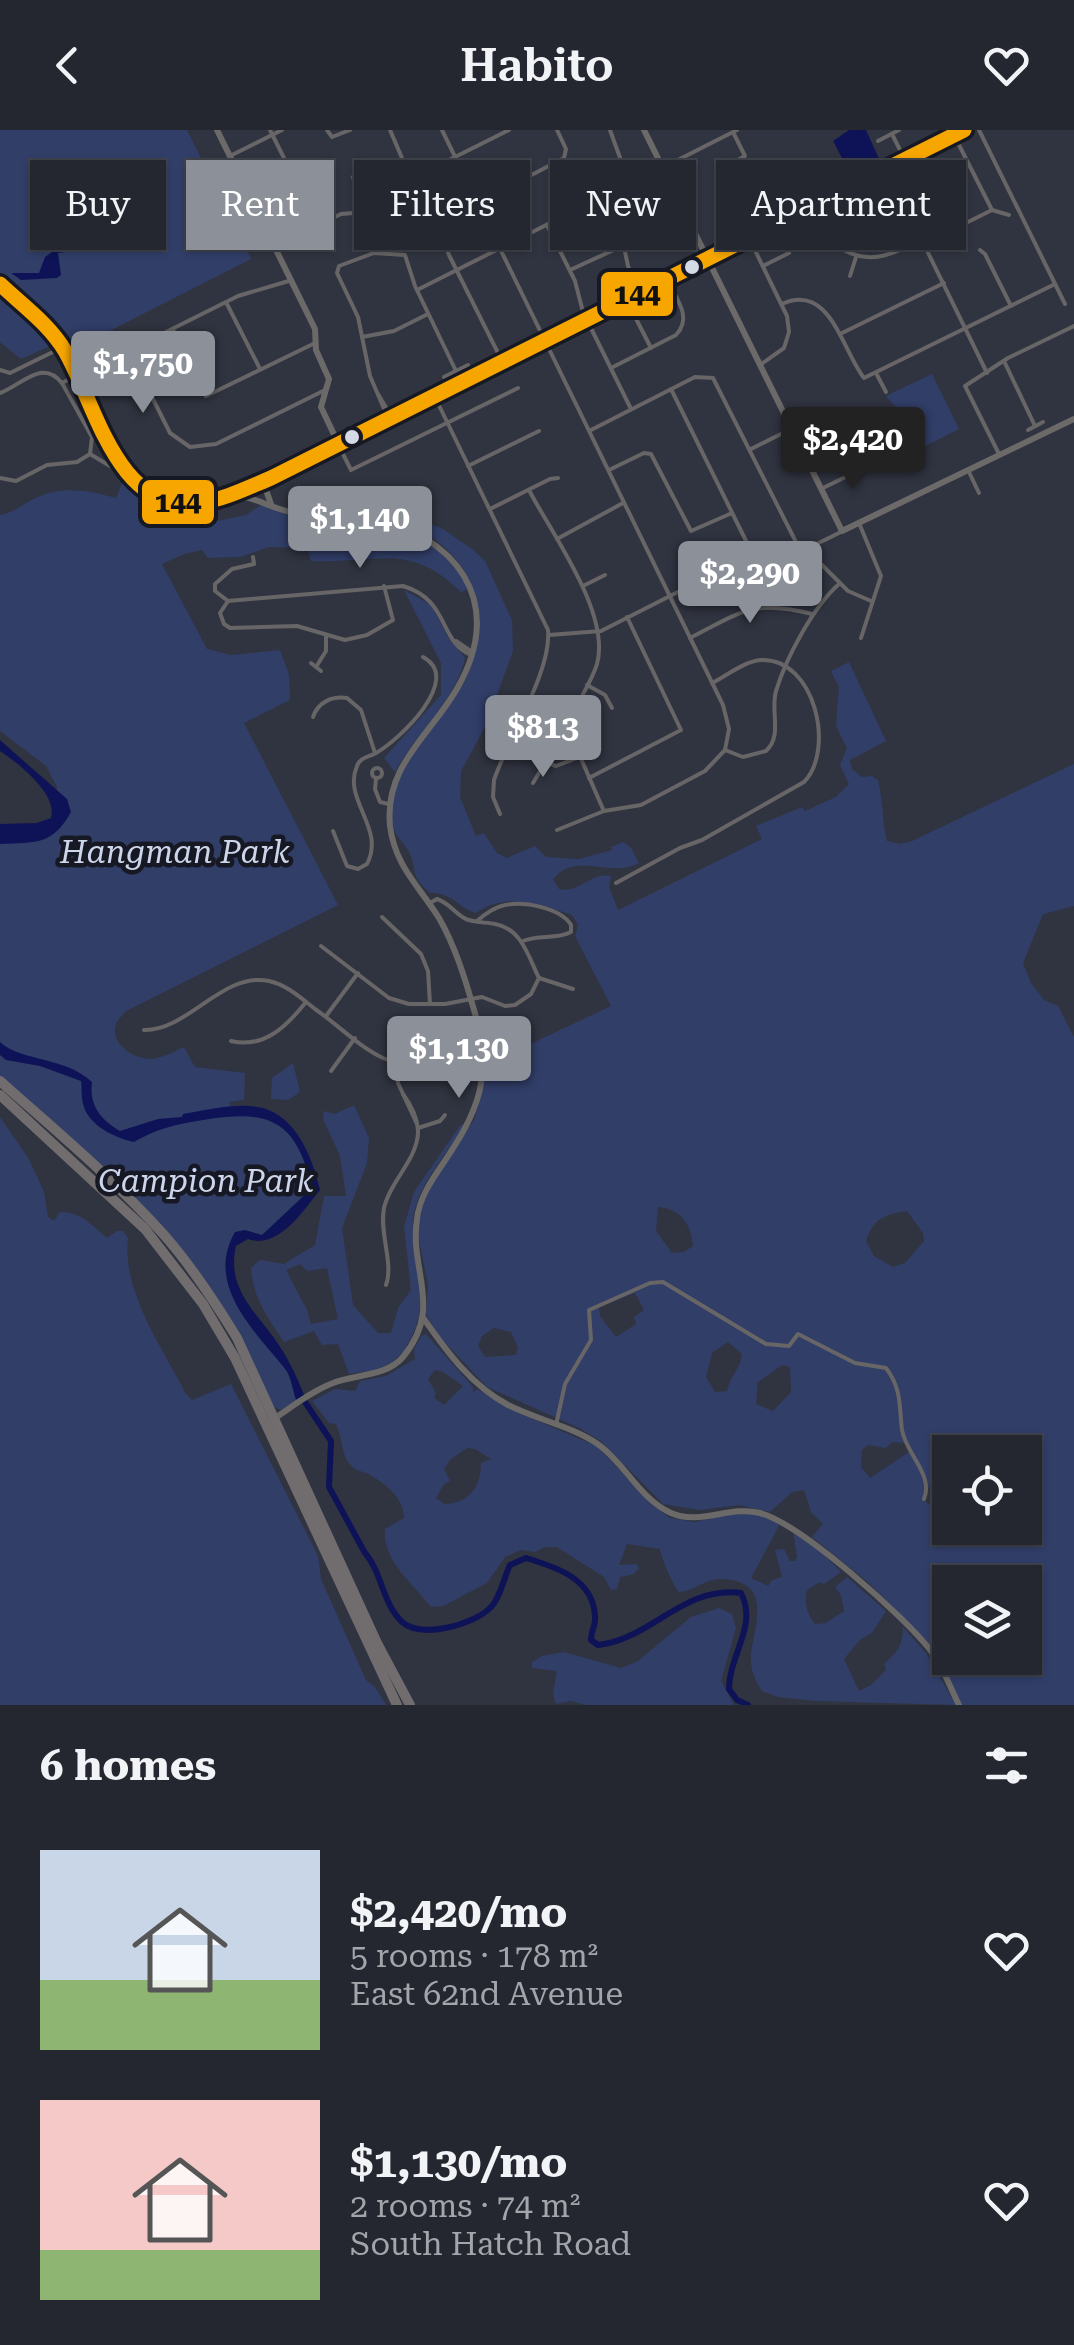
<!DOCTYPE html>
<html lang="en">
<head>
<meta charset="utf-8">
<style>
	:root { --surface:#242730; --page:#2c2f38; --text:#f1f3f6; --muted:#a3a5ab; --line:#41444c; --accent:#8c9099 }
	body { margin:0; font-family:"Roboto Serif",serif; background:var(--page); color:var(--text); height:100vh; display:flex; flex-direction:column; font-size:38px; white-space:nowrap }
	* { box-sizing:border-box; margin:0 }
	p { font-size:32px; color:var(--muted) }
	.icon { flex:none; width:55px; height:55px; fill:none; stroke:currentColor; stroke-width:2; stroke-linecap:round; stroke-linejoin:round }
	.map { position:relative; height:1575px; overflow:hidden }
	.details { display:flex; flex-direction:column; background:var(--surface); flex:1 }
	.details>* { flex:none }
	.guide { position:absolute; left:30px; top:30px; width:1015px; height:90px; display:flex; gap:20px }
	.tools { position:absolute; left:932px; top:1305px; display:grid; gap:20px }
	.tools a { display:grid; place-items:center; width:110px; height:110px; border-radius:0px; background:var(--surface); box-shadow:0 2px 8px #0004,0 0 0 2px var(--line); font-size:50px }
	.price { position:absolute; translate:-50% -85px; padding:0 22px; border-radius:10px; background:var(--accent); color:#fff; font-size:32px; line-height:65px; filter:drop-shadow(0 2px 5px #0008) }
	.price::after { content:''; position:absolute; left:50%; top:60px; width:30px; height:22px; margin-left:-15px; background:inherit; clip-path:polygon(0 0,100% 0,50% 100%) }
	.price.selected { background:#222; color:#fff }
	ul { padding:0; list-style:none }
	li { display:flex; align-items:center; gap:30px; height:250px; padding:0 40px }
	li span { display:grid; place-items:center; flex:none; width:280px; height:200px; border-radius:0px; color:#555 }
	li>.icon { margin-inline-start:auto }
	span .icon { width:120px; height:120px; fill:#fffc; stroke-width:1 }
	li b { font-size:42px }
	h2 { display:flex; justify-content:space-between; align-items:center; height:120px; padding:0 40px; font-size:42px }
	.tag { padding:0 35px; border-radius:0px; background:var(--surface); box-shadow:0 2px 8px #0004,0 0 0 2px var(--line); font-size:35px; line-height:90px }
	.tag.selected { background:var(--accent); color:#fff }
	header { display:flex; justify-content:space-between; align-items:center; height:130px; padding:0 40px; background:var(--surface); font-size:45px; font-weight:600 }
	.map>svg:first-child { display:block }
	.green { fill:#313e68; fill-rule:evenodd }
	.water { fill:#0e1357 }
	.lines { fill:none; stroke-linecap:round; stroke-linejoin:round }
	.river { stroke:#0e1357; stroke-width:6 }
	.street { stroke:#676566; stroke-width:4 }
	.secondary { stroke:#6c6969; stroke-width:6 }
	.highway { stroke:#716d6e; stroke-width:10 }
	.bus-1-casing { stroke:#161923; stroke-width:22 }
	.bus-1 { stroke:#f7a600; stroke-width:15 }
	.bus-dot { fill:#d5dae7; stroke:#161923; stroke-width:4 }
	.labels { text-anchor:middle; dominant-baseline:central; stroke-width:9; stroke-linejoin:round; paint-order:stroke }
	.park-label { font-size:32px; font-style:italic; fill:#cdd5eb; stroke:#161923 }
	.line-badge { stroke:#161923; stroke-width:4 }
	.pale-badge-label { font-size:28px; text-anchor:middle; font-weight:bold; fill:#111 }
</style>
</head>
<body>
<header><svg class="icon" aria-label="back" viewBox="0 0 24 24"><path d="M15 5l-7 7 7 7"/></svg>Habito<svg class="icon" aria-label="heart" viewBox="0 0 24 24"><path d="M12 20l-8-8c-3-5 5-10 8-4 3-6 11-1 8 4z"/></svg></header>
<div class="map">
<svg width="1074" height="1575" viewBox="0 0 1074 1575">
	<rect width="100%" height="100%" fill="#303440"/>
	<!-- green -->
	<g class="green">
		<polygon points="0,0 187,0 251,129 86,213 67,220 61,211 21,229 0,212"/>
		<polygon points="932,244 959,299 913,322 896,278 886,266"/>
		<path d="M125 345C131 352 161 381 168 384 175 387 184 384 192 383L195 376 202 375 207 393 246 385 264 373C298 389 321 380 355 386 403 394 446 415 468 459L461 462C409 411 377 434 311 431L307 418 269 417 240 427 208 428 202 420 184 424 162 434 207 519 231 525 280 520 289 545 290 570 244 593 338 775 126 881C123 885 118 889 116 894 109 915 136 930 153 929 163 927 174 922 184 917L195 937 245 943 244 970 229 972 233 981C291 980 298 1011 316 1058L264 1108 239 1107 229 1135 234 1161 303 1266 281 1280 273 1277 192 1134 0 947V702L55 696 57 657 46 636 0 601V385C15 382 23 374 36 368 63 355 89 361 116 368Z"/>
		<path d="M369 362 378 379 416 388 443 399 472 419 485 431 512 490 513 521 486 595 461 641 460 667 476 706 484 703 497 723 507 728 535 716 546 727 579 729 612 720 611 717 623 712 631 718 639 733C611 749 577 720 553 749L559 759C579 764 590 742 611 746L609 757 618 780 762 709 756 696 802 677 805 681 836 667 849 654 840 635 847 618 836 596 839 557 831 541 849 532 886 611 850 630 852 639 862 647 872 646 878 650C883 671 882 690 887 711L900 714 912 711 1074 634V776L1043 784 1023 833 1031 853 1044 870 1058 876 1074 907V1575H961L925 1509 869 1453 812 1407 823 1394 811 1382 804 1360 792 1362 770 1382 739 1375 700 1380 663 1374 601 1311 577 1297 487 1257 438 1205 426 1184 428 1154 417 1101 423 1073 432 1054 475 988 488 934 611 876 575 806 578 795 572 785C540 774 505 762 476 783 455 776 456 764 430 763 409 743 418 745 410 724 406 715 397 708 394 699 374 639 453 588 470 539 504 444 433 384 342 381L346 374ZM658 1077C681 1079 691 1094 693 1116L684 1122 672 1123 656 1101ZM907 1081 923 1103 924 1111 905 1133 893 1137 874 1126 866 1111C874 1088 883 1085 907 1081ZM635 1163 644 1180 634 1187 636 1194 616 1207 600 1186 599 1177ZM494 1198 511 1202 518 1218 516 1225 485 1227 478 1216 482 1206ZM728 1212 742 1224C741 1238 730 1246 727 1261L715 1262 706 1247 712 1223ZM782 1235 790 1237 791 1262 773 1281 756 1274 758 1252ZM892 1312 905 1313 909 1322 870 1348 861 1337 862 1320 868 1315 886 1318ZM950 1322H1025V1398H950V1365L928 1374 925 1370 938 1327ZM950 1452H1025V1528H950Z"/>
		<path d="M404 460 431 475 447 505 465 528C456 570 416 603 395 642L384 628 441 565V533Z"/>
		<polygon points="293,933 300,962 288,970 271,969 272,948"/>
		<path d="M354 975 369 1008 367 1033 342 1098 353 1175 378 1203H391L398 1178 411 1160 404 1097 414 1062 461 994 465 996C448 1022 420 1052 414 1083 410 1107 419 1129 421 1153 423 1181 414 1221 387 1235 376 1241 361 1242 349 1244L338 1214 322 1215 314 1201 284 1212C267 1187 253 1168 251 1138L260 1130 284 1134 315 1115 324 1066H346L340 1026 323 989 324 981 335 984ZM300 1134 307 1141 327 1138 338 1189 311 1194 307 1180 286 1140Z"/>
		<path d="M0 987 29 1029 44 1062 48 1087 54 1091 60 1082C80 1081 93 1096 107 1108L117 1101H123L128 1108C122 1162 162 1217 186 1264L192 1270 231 1254 318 1426 321 1449 366 1550 375 1557 386 1575H0Z"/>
		<path d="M426 1204 473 1257V1263L477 1259 516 1282 597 1316 651 1374 670 1388 695 1392 729 1384H756L777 1391 779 1396 751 1448 768 1456 772 1450 782 1447 775 1420 784 1419 790 1431H795L797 1426 793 1402 815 1416 841 1442 824 1454 820 1452 807 1460C804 1473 807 1484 815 1494L826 1493 844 1481 841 1465 835 1457 847 1447 886 1481 872 1503 860 1510 844 1529 859 1561 871 1555 886 1540 884 1534C897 1522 903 1516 903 1497L926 1523 956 1575 816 1571 778 1567 762 1561C754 1549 750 1538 751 1523 755 1494 773 1452 723 1449 705 1448 695 1461 679 1462 672 1453 662 1430 660 1419L627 1414 619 1435 637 1434 639 1438 634 1444 620 1447 617 1459 611 1460 604 1447 557 1417H545L535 1422 521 1420 505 1427 487 1453 443 1476 431 1477C413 1453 382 1431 385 1399L404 1388C404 1368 386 1354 370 1345 361 1340 355 1342 348 1332 341 1321 343 1309 336 1294L329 1293 312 1271 335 1259 355 1261 360 1251 386 1246 415 1229 414 1220 421 1206ZM435 1240 443 1242 463 1256 444 1275 434 1268 436 1263 428 1249ZM467 1318 475 1319 491 1329 481 1333C481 1357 469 1374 444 1374L436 1368 444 1354 450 1351 444 1339 451 1329Z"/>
		<polygon points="719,1478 732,1484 736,1498 721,1551 734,1575 586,1575 571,1571 556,1574 553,1563 557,1541 532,1538 532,1532 542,1526 564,1522 621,1538 638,1531 691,1487"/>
	</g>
	<!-- water -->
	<g class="water">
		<polygon points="849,0 866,0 880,31 852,47 833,11"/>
		<polygon points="39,106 69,114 73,121 58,123 61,145 57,148 21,150 11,143 39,143 45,127 55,120 38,109"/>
		<path d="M0 610 67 669 71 682C52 716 36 712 0 714V694L37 693 51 688C58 664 19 634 0 621Z"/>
		<path d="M0 912C22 932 64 926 92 952 89 975 100 989 120 1001L158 989 182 987 183 984C207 980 240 972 263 978 298 988 313 1030 320 1060 303 1081 278 1120 248 1109L236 1116C227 1156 251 1177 274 1208 287 1226 296 1244 304 1265L296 1270C293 1261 291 1247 286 1240 256 1202 204 1156 235 1102L245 1100 262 1105 312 1058C297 994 273 979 209 989 179 994 160 997 134 1012 112 1007 83 993 82 967 81 962 82 956 81 951L40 936 6 930 0 925Z"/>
	</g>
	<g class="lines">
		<!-- river -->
		<path class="river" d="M301 1266 331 1311 329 1357 365 1423C382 1442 382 1473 402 1492 421 1509 473 1495 490 1478 500 1469 504 1447 510 1435L526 1428C556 1437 594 1449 595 1487 596 1495 591 1501 591 1510L598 1515C650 1510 684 1455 741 1463 758 1496 729 1525 729 1559L737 1570 748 1575"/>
		<!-- street -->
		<g class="street">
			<polyline points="270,0 290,40"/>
			<polyline points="327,0 332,7 350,0"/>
			<polyline points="390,0 411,49 439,96 449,125 502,231"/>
			<polyline points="442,0 723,575 729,599 725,620"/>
			<polyline points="610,0 627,47"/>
			<polyline points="979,0 1065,174"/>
			<polyline points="892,4 905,30"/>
			<polyline points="955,7 992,80 1009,85"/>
			<polyline points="878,11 899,0"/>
			<polyline points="230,26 282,0"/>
			<polyline points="792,33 813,76"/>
			<polyline points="662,38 737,0"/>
			<polyline points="718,41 745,26 734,4"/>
			<polyline points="888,41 987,243"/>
			<polyline points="353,47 363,81"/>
			<polyline points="411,49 509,0"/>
			<polyline points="926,55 929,49 966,30"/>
			<polyline points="753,65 769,97"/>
			<polyline points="480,72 564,28 566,19 557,0"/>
			<polyline points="313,80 320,94"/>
			<polyline points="875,80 879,74 899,63"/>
			<polyline points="547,95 575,151 583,182 631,279"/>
			<polyline points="947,99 954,99 992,80"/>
			<polyline points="749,108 787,186 789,202 784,218 760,235"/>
			<polyline points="276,116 341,84 390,80 421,70"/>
			<polyline points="624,117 628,136 640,162"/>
			<path d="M839 117C869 137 893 124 922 109"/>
			<polyline points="980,120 985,124 1011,176"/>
			<polyline points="763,136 789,123"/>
			<polyline points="570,140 618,118 659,114 692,100"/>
			<polyline points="850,146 856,127"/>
			<path d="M417 160 588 74 627 49C640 66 653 65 671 56"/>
			<polyline points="626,169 651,218"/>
			<polyline points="226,172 260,239"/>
			<path d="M782 174C830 152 842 220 864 248L1055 154"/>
			<polyline points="173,200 206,266 315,213"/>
			<polyline points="840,204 944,153"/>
			<polyline points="362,207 394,201 428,184"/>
			<polyline points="129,221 170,303 190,317 216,314 325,260"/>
			<polyline points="1004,231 1035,296"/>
			<path d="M611 238 676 205C693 187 676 168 667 150"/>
			<polyline points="0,240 10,243 63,217"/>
			<polyline points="876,243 886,262"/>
			<polyline points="78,246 238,166 292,150"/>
			<polyline points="444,247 468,235"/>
			<polyline points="671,259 753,425"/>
			<path d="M0 263C22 255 42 228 62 253L77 245"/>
			<polyline points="378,264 391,286"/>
			<path d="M434 265 548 500C552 541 508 608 494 650L493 667 500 684"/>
			<polyline points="388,288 370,246 358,187 337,143 339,136 374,123 405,125 415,156 456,241"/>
			<polyline points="591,300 695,247 713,248 801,422"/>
			<polyline points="1028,300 1043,292"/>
			<polyline points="338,314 351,340 518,258"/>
			<polyline points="751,319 791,299"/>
			<polyline points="90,324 110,336"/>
			<polyline points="999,324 965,256 1008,228 1074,196"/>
			<polyline points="468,336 539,301"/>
			<polyline points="609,340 644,323 651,324 691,401 732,383"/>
			<polyline points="968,340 979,363"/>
			<polyline points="0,348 16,351 47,335 77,332 90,324 92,307 62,253"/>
			<polyline points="821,359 870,335 855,309"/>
			<path d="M529 360C551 403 611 483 597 534 590 557 573 576 568 599L603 679"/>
			<polyline points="490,379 550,349 558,348"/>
			<polyline points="859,393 881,446 861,508"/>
			<polyline points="557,409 623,373"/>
			<polyline points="806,419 848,461 871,471"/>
			<polyline points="583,456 605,445"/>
			<path d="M228 471 403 456C450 470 438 511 471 525"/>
			<polyline points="228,471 220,483 224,494 230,498 297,496 345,510 367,505 393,490 384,456"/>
			<polyline points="228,471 215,461 215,454 232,439 254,434 253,427"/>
			<polyline points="549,505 601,501 743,429 792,426 841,402"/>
			<path d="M690 508C741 482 753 469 812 484"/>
			<polyline points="456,511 472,522"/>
			<polyline points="311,533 321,541"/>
			<polyline points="316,537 326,521 326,507"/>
			<polyline points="587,555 605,565 612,578"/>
			<path d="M313 587C318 572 332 566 347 568L361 580 375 623"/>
			<polyline points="507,618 556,636 577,628"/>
			<circle cx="377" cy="643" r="5"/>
			<polyline points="589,648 681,600 627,487"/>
			<polyline points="376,649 375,659 380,672 389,674"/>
			<polyline points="533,653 545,633"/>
			<path d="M557 700 604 681 641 675 705 641 725 620 743 627 766 621C783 605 770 582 776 561 786 528 813 477 839 454"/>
			<path d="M333 701 347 736 358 739 367 734C386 698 342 670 357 636 360 627 369 627 376 623 399 610 464 549 423 527"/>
			<path d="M616 753 680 718 702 710 804 652C835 621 816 528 761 530 745 531 726 546 712 553"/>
			<polyline points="382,787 421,824 428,841 430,874"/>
			<path d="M477 791C485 784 494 777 505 775 524 771 561 778 571 795V802C556 810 539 804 523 811"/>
			<path d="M321 816 389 868 409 874H445L482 867 505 876 515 875 531 864 539 848C528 826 522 799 495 794 486 792 472 793 464 788 454 782 449 773 437 769L430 773"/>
			<polyline points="539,848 573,859"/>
			<polyline points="326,886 358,843"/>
			<path d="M144 900C188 901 223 841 269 851 287 855 301 868 315 879 337 894 359 917 383 928 407 938 456 923 481 917"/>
			<path d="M231 911C264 919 287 896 306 872"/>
			<polyline points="455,920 479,912"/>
			<polyline points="395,932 398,953 416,992"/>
			<polyline points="331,941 355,908"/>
			<polyline points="418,998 440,991 445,985"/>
			<path d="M386 1155C394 1134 379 1103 384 1078 390 1051 419 1028 418 1000 417 987 411 975 403 964"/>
			<path d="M556 1295 565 1254 591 1210 589 1180 650 1153 663 1152 766 1214 789 1216 798 1204 855 1233 886 1238C902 1259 899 1276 902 1300 906 1324 934 1345 924 1369"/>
		</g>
		<!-- secondary -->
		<g class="secondary">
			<polyline points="217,0 315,199 316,220 329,249 321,277 338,313"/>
			<polyline points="644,0 842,401 1074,289"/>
			<path d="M0 154C21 174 49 194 64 219 94 270 117 381 192 374 219 372 246 358 271 348L964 0"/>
			<polyline points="270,349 266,360 271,374"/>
			<path d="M226 365C257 366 266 377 291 382 316 387 342 380 367 386 455 405 507 470 458 557 431 605 384 635 390 696 395 736 419 756 439 788 455 816 465 848 474 880 494 945 479 981 442 1035 431 1051 419 1069 417 1089 409 1141 444 1177 403 1227 386 1247 355 1244 333 1253 312 1261 293 1276 275 1288"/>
			<path d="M424 1189C447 1222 472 1256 508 1275 537 1290 572 1296 599 1315 625 1334 641 1370 671 1383 700 1396 730 1375 760 1383 801 1394 904 1486 931 1521 943 1537 950 1557 959 1575"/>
		</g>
		<!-- highway -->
		<g class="highway">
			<path d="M0 951C56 1001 115 1050 165 1106 192 1137 215 1172 237 1208L377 1513 410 1575"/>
			<polyline points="0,965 145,1099 203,1174 235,1228 397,1575"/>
		</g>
		<defs>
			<path id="bus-1" d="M0 154C22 175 49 194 65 221 96 274 116 383 198 373 223 370 247 358 271 348L964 0"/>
		</defs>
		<!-- bus-1 casing -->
		<use href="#bus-1" class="bus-1-casing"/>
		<!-- bus-1 -->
		<use href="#bus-1" class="bus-1"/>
	</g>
	<!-- markers -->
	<g class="bus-dot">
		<circle cx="692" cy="137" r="9"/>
		<circle cx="352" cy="307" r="9"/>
	</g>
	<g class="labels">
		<!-- park labels -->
		<g class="park-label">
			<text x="175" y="722">Hangman Park</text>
			<text x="206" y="1051">Campion Park</text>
		</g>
	</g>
	<g class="line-badge">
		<rect x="599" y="140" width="76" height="48" rx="10" fill="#f7a600"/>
		<rect x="140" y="348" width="76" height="48" rx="10" fill="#f7a600"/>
	</g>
	<g class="pale-badge-label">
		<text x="637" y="174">144</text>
		<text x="178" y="382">144</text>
	</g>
</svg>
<div class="tools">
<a><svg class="icon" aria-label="locate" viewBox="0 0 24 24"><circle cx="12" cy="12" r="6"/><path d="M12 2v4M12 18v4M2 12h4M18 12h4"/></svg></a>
<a><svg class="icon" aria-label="layers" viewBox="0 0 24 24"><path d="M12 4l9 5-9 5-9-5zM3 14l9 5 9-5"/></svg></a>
</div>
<b class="price" style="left:143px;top:286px">$1,750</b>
<b class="price selected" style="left:853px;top:362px">$2,420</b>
<b class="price" style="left:360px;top:441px">$1,140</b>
<b class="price" style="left:750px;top:496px">$2,290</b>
<b class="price" style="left:543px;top:650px">$813</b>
<b class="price" style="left:459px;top:971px">$1,130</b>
<div class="guide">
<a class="tag">Buy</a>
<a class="tag selected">Rent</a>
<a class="tag">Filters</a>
<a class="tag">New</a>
<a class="tag">Apartment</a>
</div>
</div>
<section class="details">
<h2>6 homes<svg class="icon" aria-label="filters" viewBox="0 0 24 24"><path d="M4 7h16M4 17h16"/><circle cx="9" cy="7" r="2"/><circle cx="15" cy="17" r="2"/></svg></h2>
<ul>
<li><span style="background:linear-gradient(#c9d6e8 65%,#8fb573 0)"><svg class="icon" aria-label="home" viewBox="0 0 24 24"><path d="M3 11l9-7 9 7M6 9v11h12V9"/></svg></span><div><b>$2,420/mo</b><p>5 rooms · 178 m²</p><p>East 62nd Avenue</p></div><svg class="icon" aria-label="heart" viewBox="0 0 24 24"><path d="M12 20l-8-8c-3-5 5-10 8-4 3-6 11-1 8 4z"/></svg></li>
<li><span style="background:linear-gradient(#f6c9c9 75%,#8fb573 0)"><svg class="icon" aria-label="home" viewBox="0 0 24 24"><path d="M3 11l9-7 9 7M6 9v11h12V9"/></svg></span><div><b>$1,130/mo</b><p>2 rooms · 74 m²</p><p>South Hatch Road</p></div><svg class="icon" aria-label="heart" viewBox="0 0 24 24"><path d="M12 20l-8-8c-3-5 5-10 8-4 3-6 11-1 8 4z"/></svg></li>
</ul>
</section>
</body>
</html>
